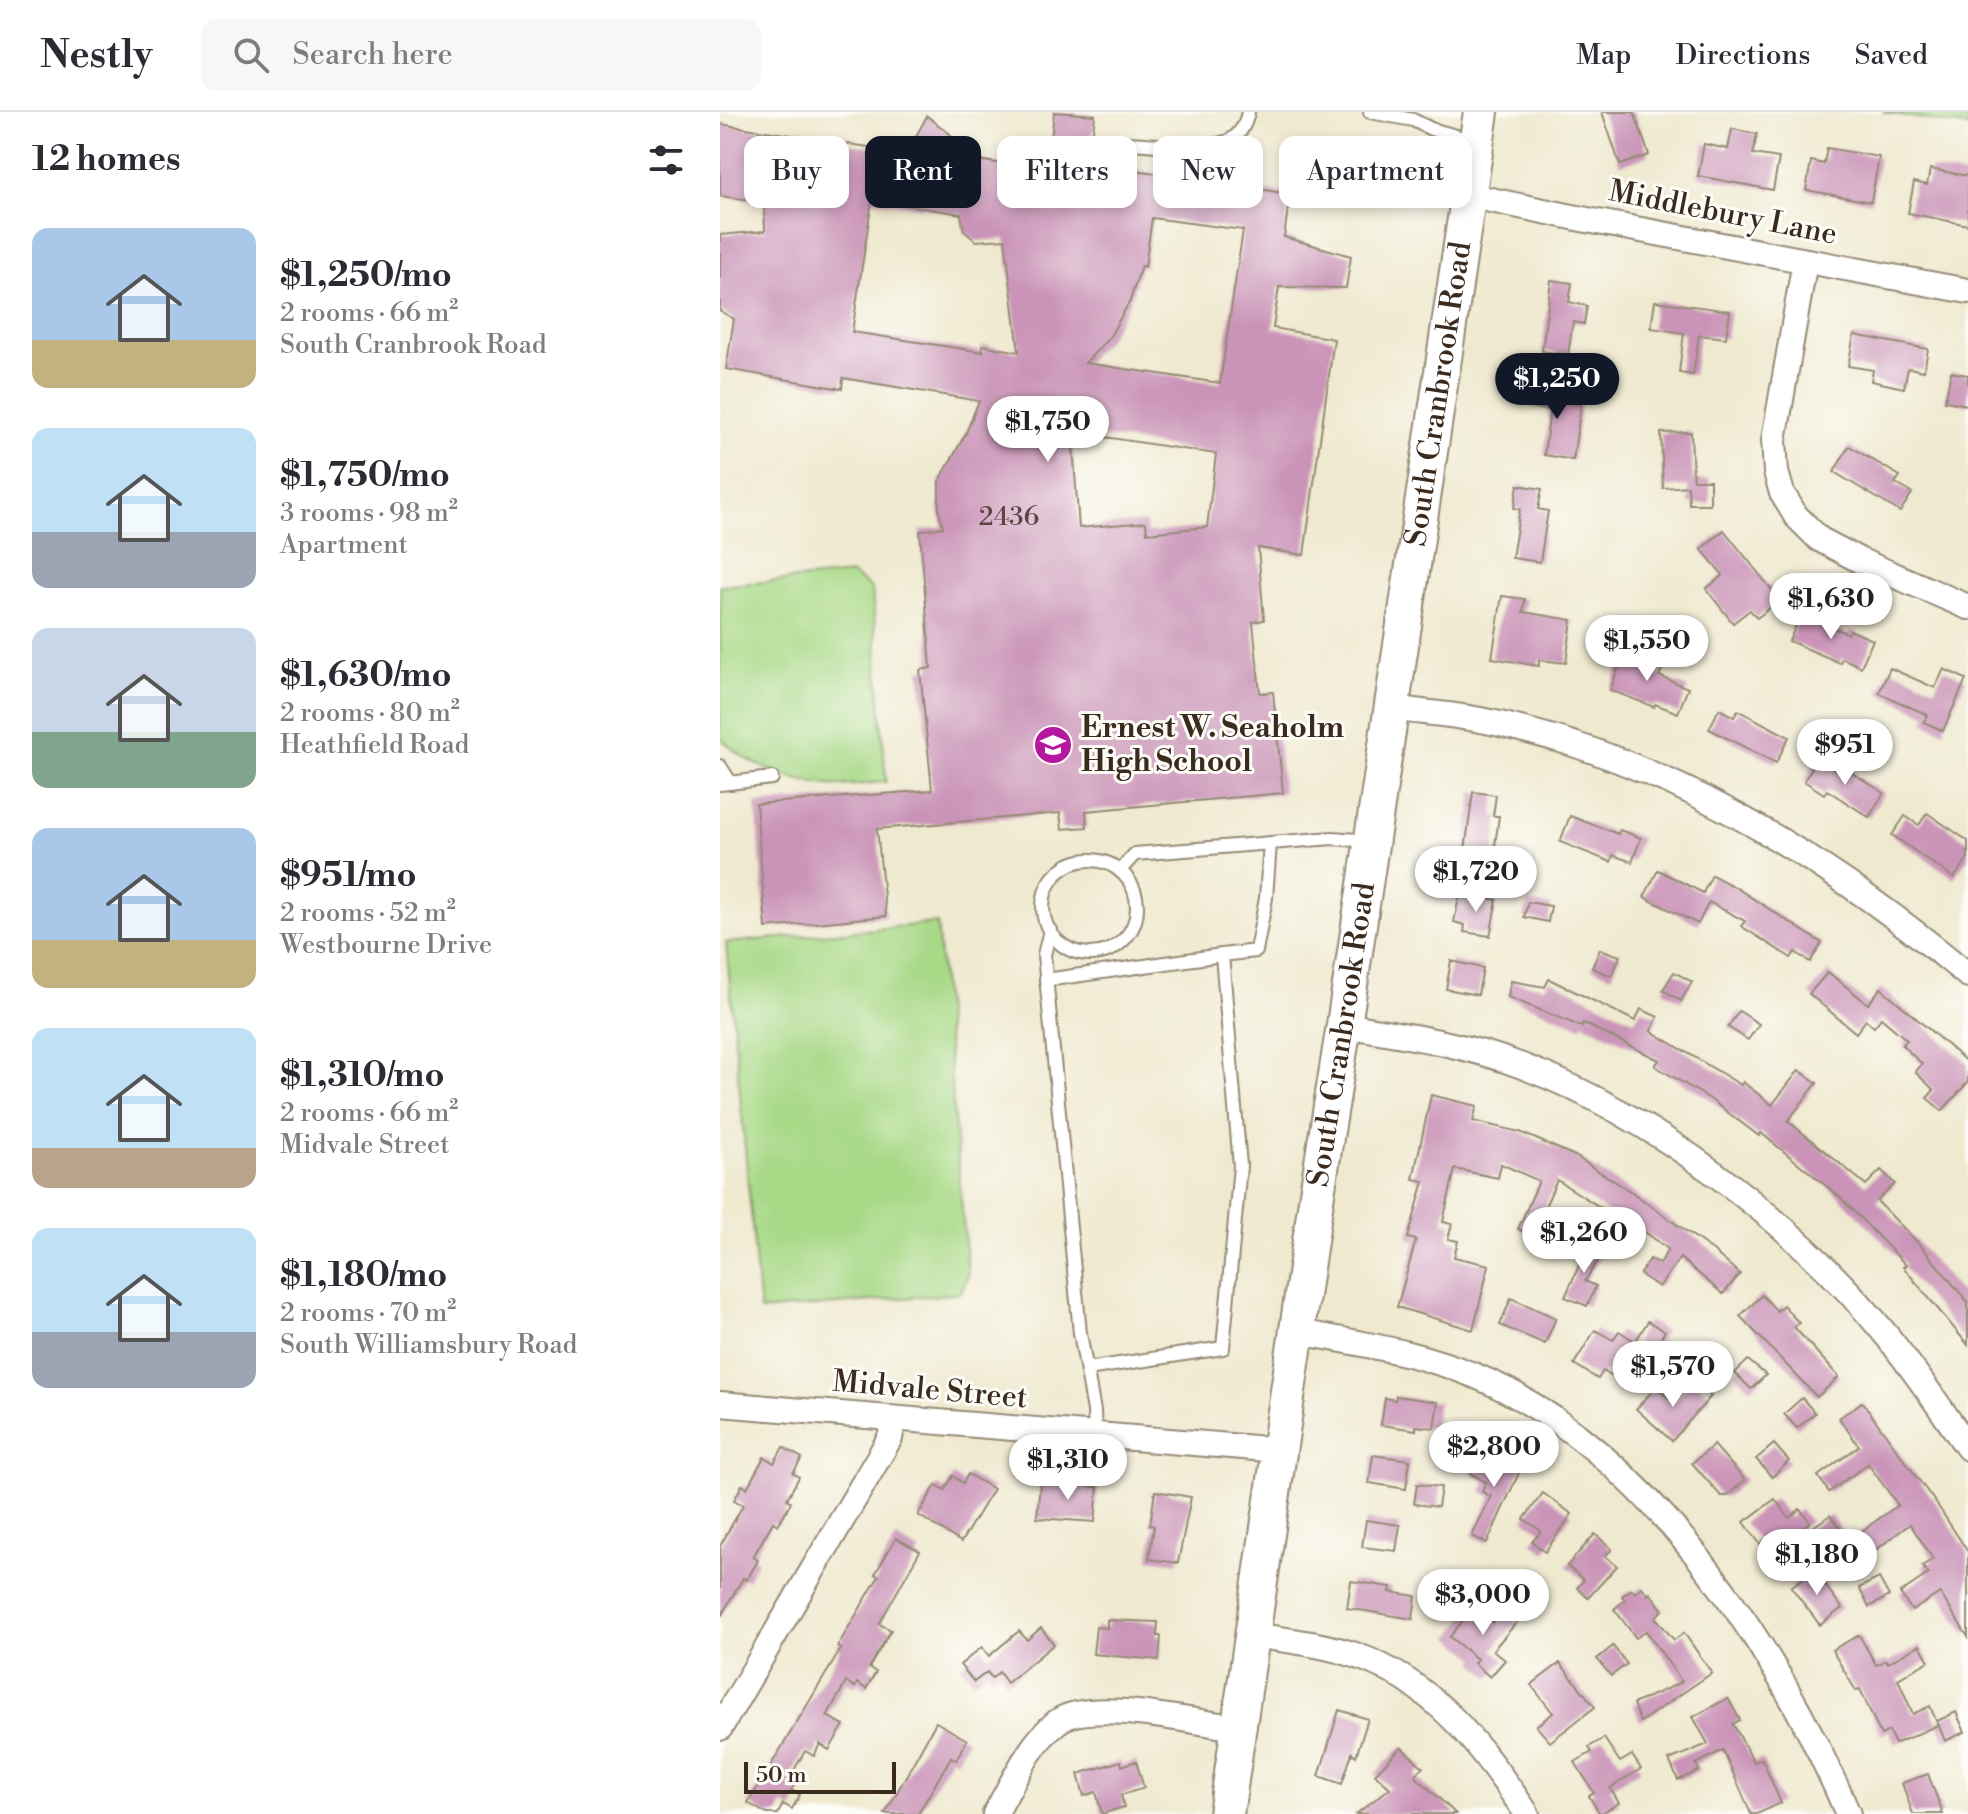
<!DOCTYPE html>
<html lang="en">
<head>
<meta charset="utf-8">
<style>
	:root { --surface:#fff; --page:#f7f7f7; --text:#2b2b33; --muted:#7c7c81; --line:#e1e1e2; --accent:#111827 }
	body { margin:0; font-family:"Libre Bodoni",serif; background:var(--page); color:var(--text); height:100vh; display:flex; flex-direction:column; font-size:30px; white-space:nowrap }
	* { box-sizing:border-box; margin:0 }
	p { font-size:26px; color:var(--muted) }
	.icon { flex:none; width:44px; height:44px; fill:none; stroke:currentColor; stroke-width:2; stroke-linecap:round; stroke-linejoin:round }
	.map { position:relative; flex:1; overflow:hidden }
	.side { display:flex; flex-direction:column; background:var(--surface); width:720px }
	.side>* { flex:none }
	.banner { position:absolute; left:24px; top:24px; width:760px; height:72px; display:flex; gap:16px }
	.scale { position:absolute; left:24px; bottom:20px; width:152px; box-sizing:border-box; padding-left:8px; border:4px solid #3b2a1e; border-top:0; font-size:22px; line-height:28px; white-space:nowrap; color:#3b2a1e; -webkit-text-stroke:6px #fdfcf7; paint-order:stroke }
	.price { position:absolute; translate:-50% -68px; padding:0 18px; border-radius:28px; background:#fff; color:#222; font-size:26px; line-height:52px; filter:drop-shadow(0 2px 4px #0008) }
	.price::after { content:''; position:absolute; left:50%; top:48px; width:24px; height:18px; margin-left:-12px; background:inherit; clip-path:polygon(0 0,100% 0,50% 100%) }
	.price.current { background:var(--accent); color:#fff }
	ul { padding:0; list-style:none }
	li { display:flex; align-items:center; gap:24px; height:200px; padding:0 32px }
	li span { display:grid; place-items:center; flex:none; width:224px; height:160px; border-radius:16px; color:#555 }
	li>.icon { margin-inline-start:auto }
	span .icon { width:96px; height:96px; fill:#fffc; stroke-width:1 }
	li b { font-size:34px }
	h2 { display:flex; justify-content:space-between; align-items:center; height:96px; padding:0 32px; font-size:34px }
	.pill { padding:0 28px; border-radius:16px; background:var(--surface); box-shadow:0 4px 12px #0003; font-size:28px; line-height:72px }
	.pill.current { background:var(--accent); color:#fff }
	header { display:flex; align-items:center; gap:48px; box-sizing:border-box; height:112px; padding:0 40px; background:var(--surface); border-bottom:2px solid var(--line) }
	header strong { font-size:38px }
	nav { display:flex; gap:44px; margin-inline-start:auto; font-size:28px }
	.search { width:560px; height:72px; background:var(--page); display:flex; align-items:center; gap:20px; box-sizing:border-box; padding:0 28px; border-radius:16px; color:var(--muted); font-size:30px }
	main { display:flex; flex:1; min-height:0 }
	.map>svg:first-child { display:block }
	.green { fill:#a8d987; stroke:#728252; stroke-width:2 }
	.building { fill:#ca94b8; fill-rule:evenodd }
	.lines { fill:none; stroke-linecap:round; stroke-linejoin:round }
	.lane-casing { stroke:#958a76; stroke-width:16 }
	.street-casing { stroke:#958a76; stroke-width:28 }
	.secondary-casing { stroke:#958a76; stroke-width:38 }
	.lane { stroke:#fff; stroke-width:12 }
	.street { stroke:#fff; stroke-width:24 }
	.secondary { stroke:#fff; stroke-width:34 }
	.labels { text-anchor:middle; dominant-baseline:central; stroke-width:6; stroke-linejoin:round; paint-order:stroke }
	.number-label { font-size:26px; fill:#5f4444 }
	.street-label { font-size:30px; fill:#3b2a1e; stroke:#fdfcf7 }
	.poi-label { font-size:30px; font-weight:bold; fill:#3b2a1e; stroke:#fdfcf7; text-anchor:start }
</style>
</head>
<body>
<header>
<strong>Nestly</strong>
<div class="search"><svg class="icon" aria-label="search" viewBox="0 0 24 24"><circle cx="10" cy="10" r="6"/><path d="M15 15l6 6"/></svg>Search here</div>
<nav><a>Map</a><a>Directions</a><a>Saved</a></nav>
</header>
<main>
<section class="side">
<h2>12 homes<svg class="icon" aria-label="filters" viewBox="0 0 24 24"><path d="M4 7h16M4 17h16"/><circle cx="9" cy="7" r="2"/><circle cx="15" cy="17" r="2"/></svg></h2>
<ul>
<li><span style="background:linear-gradient(#a9c7e8 70%,#c2b280 0)"><svg class="icon" aria-label="home" viewBox="0 0 24 24"><path d="M3 11l9-7 9 7M6 9v11h12V9"/></svg></span><div><b>$1,250/mo</b><p>2 rooms · 66 m²</p><p>South Cranbrook Road</p></div></li>
<li><span style="background:linear-gradient(#bfe0f5 65%,#9aa5b1 0)"><svg class="icon" aria-label="home" viewBox="0 0 24 24"><path d="M3 11l9-7 9 7M6 9v11h12V9"/></svg></span><div><b>$1,750/mo</b><p>3 rooms · 98 m²</p><p>Apartment</p></div></li>
<li><span style="background:linear-gradient(#c9d6e8 65%,#7fa58c 0)"><svg class="icon" aria-label="home" viewBox="0 0 24 24"><path d="M3 11l9-7 9 7M6 9v11h12V9"/></svg></span><div><b>$1,630/mo</b><p>2 rooms · 80 m²</p><p>Heathfield Road</p></div></li>
<li><span style="background:linear-gradient(#a9c7e8 70%,#c2b280 0)"><svg class="icon" aria-label="home" viewBox="0 0 24 24"><path d="M3 11l9-7 9 7M6 9v11h12V9"/></svg></span><div><b>$951/mo</b><p>2 rooms · 52 m²</p><p>Westbourne Drive</p></div></li>
<li><span style="background:linear-gradient(#bfe0f5 75%,#b9a48a 0)"><svg class="icon" aria-label="home" viewBox="0 0 24 24"><path d="M3 11l9-7 9 7M6 9v11h12V9"/></svg></span><div><b>$1,310/mo</b><p>2 rooms · 66 m²</p><p>Midvale Street</p></div></li>
<li><span style="background:linear-gradient(#bfe0f5 65%,#9aa5b1 0)"><svg class="icon" aria-label="home" viewBox="0 0 24 24"><path d="M3 11l9-7 9 7M6 9v11h12V9"/></svg></span><div><b>$1,180/mo</b><p>2 rooms · 70 m²</p><p>South Williamsbury Road</p></div></li>
</ul>
</section>
<div class="map">
<svg width="1248" height="1702" viewBox="0 0 1248 1702">
	<rect width="100%" height="100%" fill="#fdfcf7"/>
	<filter id="ink" filterUnits="userSpaceOnUse"><feTurbulence type="fractalNoise" baseFrequency=".0125" numOctaves="2"/><feDisplacementMap in="SourceGraphic" scale="16" xChannelSelector="R" yChannelSelector="G"/><feConvolveMatrix kernelMatrix="1 2 1 2 8 2 1 2 1" color-interpolation-filters="sRGB"/></filter>
	<filter id="wash" filterUnits="userSpaceOnUse"><feTurbulence type="fractalNoise" baseFrequency=".006" numOctaves="4" result="noise"/><feDisplacementMap in="SourceGraphic" scale="32" xChannelSelector="R" yChannelSelector="G"/><feGaussianBlur stdDeviation="1.8" result="paint"/><feColorMatrix in="noise" values="0 0 0 0 0 0 0 0 0 0 0 0 0 0 0 0 0 1.4 0 .05"/><feComposite in="paint" operator="in"/></filter>
	<g filter="url(#wash)">
		<rect width="100%" height="100%" fill="#efe9cf"/>
		<!-- green -->
		<g class="green">
			<polygon points="1163,0 1248,0 1248,15"/>
			<path d="M132 462 152 477 166 670C147 671 126 675 108 673 71 669 26 654 0 625V474Z"/>
			<polygon points="217,811 248,1164 240,1181 40,1199 6,831"/>
		</g>
		<g id="blocks">
			<!-- building -->
			<g class="building">
				<path d="M334 0 375 3 369 51 570 82 564 125 631 144 626 176 559 175 553 216 614 227 584 443 538 436 544 508 533 510 540 581 553 580 563 681 366 699 367 715 342 717 340 701 157 717 166 804 46 816 36 692 212 678 200 558 211 556 200 419 223 415 219 399V370L246 321 259 289 123 266 122 277 6 257 14 207 0 199V123L45 119 44 90 0 84V12L187 41 207 4 230 22 250 47 291 53V42L329 48ZM152 88 241 102 244 119 256 129 285 127 299 240 262 233 263 240 132 220ZM432 106 523 118 500 271 365 251 389 226 410 189 421 154 425 155ZM352 320 496 342 487 415 427 421 426 410 359 416Z"/>
				<polygon points="882,0 914,0 929,43 900,53"/>
				<polygon points="1012,17 1037,22 1033,42 1059,46 1053,78 978,64 984,32 1008,37"/>
				<polygon points="1107,36 1159,45 1151,90 1086,78 1091,49 1104,52"/>
				<polygon points="1210,57 1248,64 1248,113 1188,101 1194,70 1207,73"/>
				<polygon points="831,168 852,171 849,190 867,194 864,212 853,210 848,243 822,239"/>
				<polygon points="935,189 1010,199 1006,226 979,223 973,263 959,261 964,221 931,216"/>
				<polygon points="1134,223 1208,237 1204,259 1188,256 1184,276 1151,269 1153,258 1128,254"/>
				<polygon points="1231,260 1248,263 1248,293 1225,289"/>
				<polygon points="814,270 838,274 836,289 861,293 853,348 824,343 830,298 810,295"/>
				<polygon points="971,320 973,368 990,368 990,392 969,392 968,374 943,376 941,321"/>
				<polygon points="1129,334 1180,364 1175,371 1192,381 1180,400 1114,360"/>
				<polygon points="798,373 822,377 818,397 828,399 820,450 792,446 800,397 794,396"/>
				<polygon points="1004,418 1060,488 1037,506 1030,498 1013,511 986,477 1003,463 981,437"/>
				<polygon points="782,484 805,487 803,500 852,508 846,551 819,548 819,554 772,546"/>
				<polygon points="1081,502 1128,522 1130,518 1153,528 1141,555 1122,546 1120,551 1069,529"/>
				<polygon points="906,537 944,552 939,564 968,576 958,601 935,592 934,595 890,578"/>
				<polygon points="1170,556 1215,576 1224,557 1246,567 1223,619 1204,610 1208,603 1159,581"/>
				<polygon points="999,597 1014,605 1018,598 1069,625 1056,651 989,617"/>
				<polygon points="1097,647 1115,658 1118,652 1164,681 1149,705 1107,678 1104,682 1084,669"/>
				<polygon points="753,680 776,683 773,704 779,704 772,756 743,753"/>
				<polygon points="1207,701 1248,729 1248,746 1234,766 1172,723 1185,704 1199,713"/>
				<polygon points="850,704 898,722 900,718 921,726 912,750 893,743 891,750 840,730"/>
				<polygon points="938,758 983,781 992,763 1015,775 1102,831 1090,850 1075,840 1071,846 1021,814 1025,809 989,790 978,812 924,785"/>
				<polygon points="740,780 777,788 770,824 744,820 745,813 734,810"/>
				<polygon points="808,790 831,794 828,810 804,805"/>
				<polygon points="880,837 900,844 892,864 872,856"/>
				<polygon points="731,849 763,856 758,883 726,877"/>
				<polygon points="954,860 972,870 961,889 943,878"/>
				<polygon points="1108,860 1148,892 1161,876 1248,951 1248,970 1222,999 1207,986 1214,978 1195,960 1202,952 1182,933 1187,928 1161,906 1154,915 1146,908 1136,921 1089,882"/>
				<polygon points="829,867 915,909 921,897 938,905 931,919 1021,973 1023,970 1052,993 1079,958 1097,971 1068,1009 1146,1073 1161,1058 1175,1072 1157,1089 1201,1134 1248,1190 1248,1233 1183,1155 1186,1153 1120,1085 1041,1021 1039,1024 990,987 935,954 939,948 863,911 862,915 788,885 791,869 825,875"/>
				<polygon points="1019,899 1039,912 1028,928 1008,915"/>
				<polygon points="711,983 757,994 753,1009 800,1020 855,1044 913,1081 987,1134 1020,1162 1003,1182 960,1146 939,1175 920,1162 930,1147 940,1152 948,1137 899,1101 897,1106 837,1068 823,1099 832,1103 821,1127 798,1117 819,1069 781,1052 778,1066 735,1057 723,1110 732,1112 728,1127 738,1129 734,1145 769,1153 753,1218 677,1195 696,1128 688,1126 704,1069 693,1067"/>
				<polygon points="867,1129 884,1139 865,1169 876,1174 867,1194 845,1185 861,1149 856,1146"/>
				<polygon points="1042,1183 1057,1199 1063,1193 1079,1211 1074,1215 1119,1265 1097,1285 1020,1204"/>
				<polygon points="791,1186 836,1206 825,1232 780,1213"/>
				<polygon points="928,1209 945,1219 933,1240 915,1230"/>
				<polygon points="875,1218 893,1228 899,1219 913,1228 891,1263 883,1259 878,1267 854,1252"/>
				<polygon points="1028,1248 1046,1263 1031,1277 1015,1261"/>
				<polygon points="973,1268 991,1284 952,1329 916,1297 936,1275 953,1290"/>
				<polygon points="676,1284 718,1290 714,1316 696,1314 696,1318 661,1313 665,1286 675,1288"/>
				<polygon points="1082,1286 1095,1301 1077,1316 1064,1302"/>
				<polygon points="1142,1290 1218,1394 1248,1440 1248,1525 1220,1481 1192,1499 1180,1481 1208,1462 1202,1454 1213,1447 1190,1412 1153,1440 1139,1421 1178,1393 1148,1352 1109,1380 1098,1364 1139,1334 1119,1306"/>
				<polygon points="1054,1332 1069,1349 1052,1365 1036,1347"/>
				<polygon points="994,1333 1025,1368 1007,1384 1001,1384 972,1351"/>
				<polygon points="63,1335 82,1346 73,1361 79,1365 67,1387 71,1390 58,1413 53,1410 33,1445 38,1448 27,1468 23,1466 0,1506 0,1434 23,1393 14,1388 22,1373 27,1376 44,1345 54,1351"/>
				<polygon points="762,1337 802,1354 767,1431 752,1424 771,1384 762,1380 766,1370 751,1362"/>
				<polygon points="653,1343 690,1348 686,1377 649,1371"/>
				<polygon points="248,1362 273,1377 241,1430 198,1403 216,1373 225,1378 233,1364 243,1371"/>
				<polygon points="320,1371 378,1375 375,1410 317,1406"/>
				<polygon points="697,1372 721,1375 718,1395 694,1392"/>
				<polygon points="435,1379 471,1385 458,1451 429,1447 434,1414 430,1413"/>
				<polygon points="823,1381 852,1402 825,1440 812,1430 821,1419 804,1407"/>
				<polygon points="1055,1387 1069,1406 1080,1397 1090,1410 1051,1438 1044,1428 1040,1432 1024,1410"/>
				<polygon points="1110,1403 1121,1417 1100,1433 1089,1418"/>
				<polygon points="646,1408 680,1413 676,1439 642,1435"/>
				<polygon points="875,1422 892,1437 885,1444 897,1454 868,1486 857,1476 864,1468 847,1454"/>
				<polygon points="176,1426 200,1439 159,1512 171,1518 149,1556 156,1560 146,1577 137,1571 135,1575 126,1570 107,1604 124,1613 109,1638 100,1632 94,1644 85,1639 69,1667 76,1671 71,1678 80,1683 72,1697 63,1692 58,1702 47,1702 28,1691 121,1537 117,1535 159,1464 155,1462"/>
				<polygon points="1094,1458 1122,1496 1100,1513 1071,1475"/>
				<polygon points="1159,1466 1169,1484 1149,1495 1139,1476"/>
				<polygon points="631,1469 671,1475 670,1480 696,1484 693,1507 627,1496"/>
				<polygon points="922,1475 928,1483 930,1481 943,1498 935,1505 954,1528 964,1521 992,1561 920,1610 913,1592 962,1570 926,1519 916,1526 894,1497 905,1488 902,1484 912,1477 915,1481"/>
				<polygon points="751,1492 773,1510 783,1499 797,1510 773,1538 785,1548 770,1565 754,1551 757,1547 730,1525 744,1507 741,1504"/>
				<polygon points="387,1508 438,1510 437,1524 441,1524 439,1548 373,1542 376,1515 387,1516"/>
				<polygon points="321,1516 334,1532 287,1571 279,1560 272,1566 267,1560 254,1570 240,1553 262,1535 269,1544 299,1519 307,1528"/>
				<polygon points="1139,1523 1156,1553 1166,1548 1168,1551 1200,1533 1209,1549 1178,1567 1193,1602 1210,1594 1218,1613 1175,1632 1169,1619 1161,1623 1140,1577 1136,1579 1112,1538"/>
				<polygon points="893,1534 907,1552 891,1564 877,1547"/>
				<polygon points="840,1551 875,1595 830,1630 816,1614 833,1601 811,1573"/>
				<polygon points="1008,1586 1020,1608 1013,1612 1034,1650 1042,1647 1061,1691 1037,1702 1031,1702 1003,1638 976,1652 979,1659 958,1668 949,1648 988,1632 973,1605"/>
				<polygon points="619,1598 648,1607 636,1644 632,1641 622,1672 599,1664"/>
				<polygon points="1236,1600 1245,1620 1225,1629 1217,1609"/>
				<polygon points="216,1610 247,1628 236,1648 231,1645 198,1702 165,1702"/>
				<polygon points="884,1626 900,1650 912,1643 921,1657 890,1676 899,1691 880,1702 869,1684 874,1681 855,1650 872,1640 869,1635"/>
				<polygon points="681,1635 703,1655 695,1664 736,1702 636,1702 670,1676 655,1662"/>
				<polygon points="401,1649 402,1654 416,1649 424,1676 401,1683 404,1695 382,1702 376,1680 364,1684 358,1662"/>
				<polygon points="1208,1662 1223,1702 1193,1702 1182,1671"/>
			</g>
		</g>
	</g>
	<g filter="url(#ink)">
		<use href="#blocks" fill-opacity="0" stroke="#958a76" stroke-width="2"/>
		<g class="lines">
			<defs>
				<g id="lane">
					<polyline points="650,0 693,8 711,17 754,29"/>
					<path d="M408 31C435 32 490 40 512 27 521 21 526 11 528 0"/>
					<polyline points="0,654 11,671"/>
					<polyline points="0,672 52,666"/>
					<circle cx="370" cy="795" r="47"/>
					<polyline points="400,758 415,742 613,726 649,729"/>
					<polyline points="330,818 324,843 360,1221 374,1299 375,1324"/>
					<polyline points="326,868 502,843"/>
					<polyline points="367,1257 503,1236 520,1054 502,843 536,839 546,786 550,731"/>
				</g>
				<g id="street">
					<polyline points="747,83 862,107 1248,179"/>
					<polyline points="1085,149 1054,328 1056,360 1062,381 1076,404 1099,427 1139,448 1248,495"/>
					<path d="M671 596C699 600 728 602 755 607 785 612 816 621 844 629 995 677 1127 763 1248 863"/>
					<path d="M624 913C684 923 745 932 802 954 934 1004 1072 1109 1162 1218 1193 1255 1220 1296 1248 1336"/>
					<path d="M578 1220C651 1233 721 1244 788 1279 943 1361 1061 1544 1128 1702"/>
					<polyline points="0,1292 559,1338"/>
					<path d="M532 1523C567 1528 602 1532 635 1543 714 1570 762 1635 807 1702"/>
					<polyline points="0,1616 170,1326 174,1307"/>
					<path d="M275 1702C293 1671 308 1633 337 1610 369 1585 477 1611 519 1616"/>
				</g>
				<g id="secondary">
					<path id="s1" d="M506 1702 596 1088 624 913 761 0"/>
				</g>
			</defs>
			<!-- lane casing -->
			<use href="#lane" class="lane-casing"/>
			<!-- street casing -->
			<use href="#street" class="street-casing"/>
			<!-- secondary casing -->
			<use href="#secondary" class="secondary-casing"/>
			<!-- lane -->
			<use href="#lane" class="lane"/>
			<!-- street -->
			<use href="#street" class="street"/>
			<!-- secondary -->
			<use href="#secondary" class="secondary"/>
		</g>
	</g>
	<!-- icons -->
	<defs>
		<symbol id="school-disc" viewBox="-11 -11 22 22"><circle r="9.5" fill="#b5179e" stroke="#fdfcf7"/><path d="M0-5L7-2L0 1L-7-2ZM-4 1L0 2.5L4 1V4Q0 6-4 4Z" fill="#fff"/></symbol>
	</defs>
	<g fill-rule="evenodd">
		<use href="#school-disc" x="311" y="611" width="44" height="44"/>
	</g>
	<g class="labels">
		<!-- number labels -->
		<g class="number-label">
			<text x="289" y="405">2436</text>
		</g>
		<!-- street labels -->
		<g class="street-label">
			<text transform="translate(1003 101) rotate(11)">Middlebury Lane</text>
			<text stroke="none"><textPath href="#s1" startOffset="1436">South Cranbrook Road</textPath></text>
			<text stroke="none"><textPath href="#s1" startOffset="788">South Cranbrook Road</textPath></text>
			<text transform="translate(210 1278) rotate(5)">Midvale Street</text>
		</g>
		<!-- poi labels -->
		<g class="poi-label">
			<text x="361" y="616">Ernest W. Seaholm<tspan x="361" dy="34">High School</tspan></text>
		</g>
	</g>
</svg>
<div class="scale">50 m</div>
<b class="price current" style="left:837px;top:309px">$1,250</b>
<b class="price" style="left:328px;top:352px">$1,750</b>
<b class="price" style="left:1111px;top:529px">$1,630</b>
<b class="price" style="left:927px;top:571px">$1,550</b>
<b class="price" style="left:1125px;top:675px">$951</b>
<b class="price" style="left:756px;top:802px">$1,720</b>
<b class="price" style="left:864px;top:1163px">$1,260</b>
<b class="price" style="left:953px;top:1297px">$1,570</b>
<b class="price" style="left:774px;top:1377px">$2,800</b>
<b class="price" style="left:348px;top:1390px">$1,310</b>
<b class="price" style="left:1097px;top:1485px">$1,180</b>
<b class="price" style="left:763px;top:1525px">$3,000</b>
<div class="banner">
<a class="pill">Buy</a>
<a class="pill current">Rent</a>
<a class="pill">Filters</a>
<a class="pill">New</a>
<a class="pill">Apartment</a>
</div>
</div>
</main>
</body>
</html>
